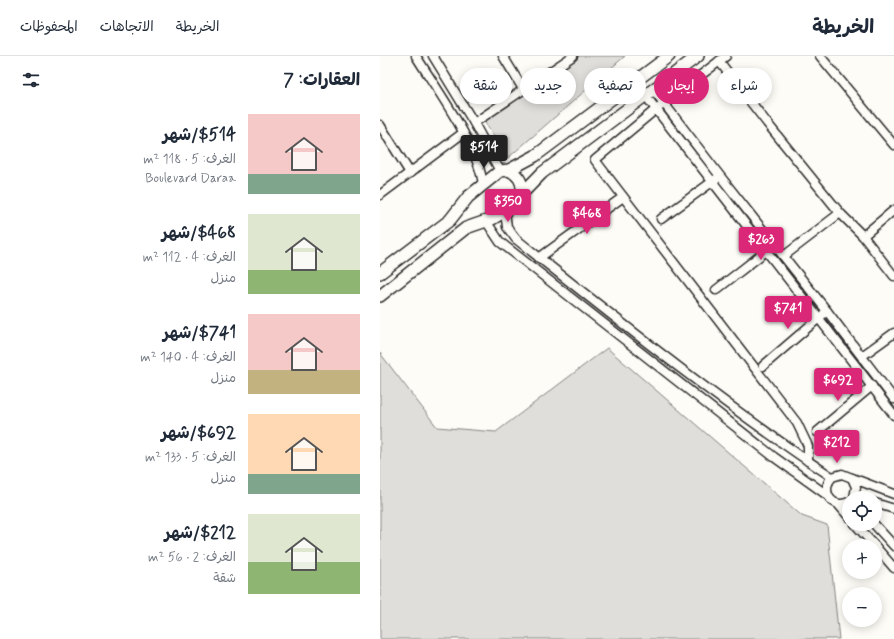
<!DOCTYPE html>
<html lang="ar">
<head>
<meta charset="utf-8">
<style>
	:root { --surface:#fff; --page:#f6f6f7; --text:#1f2937; --muted:#747a83; --line:#e0e1e3; --accent:#db2777 }
	body { margin:0; font-family:Mynerve,"Playpen Sans Arabic",sans-serif; background:var(--page); color:var(--text); direction:rtl; height:100vh; display:flex; flex-direction:column; font-size:15px; white-space:nowrap }
	* { box-sizing:border-box; margin:0 }
	p { font-size:13px; color:var(--muted) }
	.icon { flex:none; width:22px; height:22px; fill:none; stroke:currentColor; stroke-width:2; stroke-linecap:round; stroke-linejoin:round }
	.map { position:relative; flex:1; overflow:hidden; direction:ltr }
	.drawer { display:flex; flex-direction:column; background:var(--surface); width:380px }
	.drawer>* { flex:none }
	.guide { position:absolute; left:12px; top:12px; width:380px; height:36px; direction:rtl; display:flex; gap:8px }
	.controls { position:absolute; left:462px; top:435px; display:grid; gap:8px }
	.controls a { display:grid; place-items:center; width:40px; height:40px; border-radius:50%; background:var(--surface); box-shadow:0 2px 10px #0003; font-size:20px }
	.price { position:absolute; translate:-50% -34px; padding:0 9px; border-radius:4px; background:var(--accent); color:#fff; font-size:13px; line-height:26px; filter:drop-shadow(0 1px 2px #0008) }
	.price::after { content:''; position:absolute; left:50%; top:24px; width:12px; height:9px; margin-left:-6px; background:inherit; clip-path:polygon(0 0,100% 0,50% 100%) }
	.price.selected { background:#222; color:#fff }
	ul { padding:0; list-style:none }
	li { display:flex; align-items:center; gap:12px; height:100px; padding:0 20px }
	li span { display:grid; place-items:center; flex:none; width:112px; height:80px; border-radius:0px; color:#555 }
	li>.icon { margin-inline-start:auto }
	span .icon { width:48px; height:48px; fill:#fffc; stroke-width:1 }
	li b { font-size:17px }
	h2 { display:flex; justify-content:space-between; align-items:center; height:48px; padding:0 20px; font-size:17px }
	.chip { padding:0 14px; border-radius:18px; background:var(--surface); box-shadow:0 2px 10px #0003; font-size:14px; line-height:36px }
	.chip.selected { background:var(--accent); color:#fff }
	header { display:flex; align-items:center; gap:24px; box-sizing:border-box; height:56px; padding:0 20px; background:var(--surface); border-bottom:1px solid var(--line) }
	header strong { font-size:19px }
	nav { display:flex; gap:22px; margin-inline-start:auto; font-size:14px }
	main { display:flex; flex:1; min-height:0 }
	.map>svg:first-child { display:block }
	.green { fill:#dfdeda; stroke:#858482 }
	.lines { fill:none; stroke-linecap:round; stroke-linejoin:round }
	.minor-casing { stroke:#2b2b2b; stroke-width:11 }
	.secondary-casing { stroke:#2b2b2b; stroke-width:14 }
	.minor { stroke:#fdfcf7; stroke-width:8 }
	.secondary { stroke:#fdfcf7; stroke-width:11 }
</style>
</head>
<body>
<header>
<strong>الخريطة</strong>
<nav><a>الخريطة</a><a>الاتجاهات</a><a>المحفوظات</a></nav>
</header>
<main>
<div class="map">
<svg width="514" height="583" viewBox="0 0 514 583">
	<rect width="100%" height="100%" fill="#fdfcf7"/>
	<filter id="ink" filterUnits="userSpaceOnUse"><feTurbulence type="fractalNoise" baseFrequency=".025" numOctaves="2"/><feDisplacementMap in="SourceGraphic" scale="8" xChannelSelector="R" yChannelSelector="G"/><feConvolveMatrix kernelMatrix="1 2 1 2 8 2 1 2 1" color-interpolation-filters="sRGB"/></filter>
	<g filter="url(#ink)">
		<!-- green -->
		<g class="green">
			<polygon points="198,0 245,0 128,102 102,62"/>
			<polygon points="227,292 422,460 447,469 459,583 0,583 0,297 57,371 116,376"/>
		</g>
		<g class="lines">
			<defs>
				<g id="minor">
					<path d="M36 0C57 34 99 91 103 129"/>
					<polyline points="53,0 94,67 120,115"/>
					<polyline points="123,0 143,33"/>
					<polyline points="346,0 275,54 215,104 417,367 428,390 428,405"/>
					<polyline points="440,0 514,89"/>
					<polyline points="339,5 387,67 460,157 483,180 514,220"/>
					<polyline points="273,33 340,120 447,255 514,343"/>
					<polyline points="265,39 514,359"/>
					<polyline points="94,67 193,0"/>
					<polyline points="0,69 30,117"/>
					<polyline points="0,139 83,77"/>
					<path d="M125 155 127 171 136 183C239 265 342 348 452 421"/>
					<polyline points="281,163 336,123"/>
					<polyline points="106,165 120,186 394,401 447,439"/>
					<polyline points="483,180 514,154"/>
					<polyline points="404,200 460,157"/>
					<polyline points="159,202 243,141"/>
					<polyline points="336,234 386,195"/>
					<polyline points="482,300 514,277"/>
					<polyline points="383,310 447,255"/>
					<polyline points="437,376 492,330"/>
					<polyline points="472,422 514,438"/>
					<path d="M469 446C451 454 440 434 452 421L462 418 472 422 476 431 474 442"/>
					<polyline points="495,447 514,453"/>
					<polyline points="458,448 469,461"/>
					<polyline points="475,468 495,490"/>
					<polyline points="494,468 514,490"/>
					<polyline points="495,490 514,512"/>
				</g>
				<g id="secondary">
					<path d="M129 114C138 119 143 125 142 136"/>
					<polyline points="0,217 70,164 88,141 120,115 129,114 155,100 289,0"/>
					<polyline points="0,240 86,172 112,163 125,155 162,117 318,0"/>
				</g>
			</defs>
			<!-- minor casing -->
			<use href="#minor" class="minor-casing"/>
			<!-- secondary casing -->
			<use href="#secondary" class="secondary-casing"/>
			<!-- minor -->
			<use href="#minor" class="minor"/>
			<!-- secondary -->
			<use href="#secondary" class="secondary"/>
		</g>
	</g>
</svg>
<div class="controls">
<a><svg class="icon" aria-label="locate" viewBox="0 0 24 24"><circle cx="12" cy="12" r="6"/><path d="M12 2v4M12 18v4M2 12h4M18 12h4"/></svg></a>
<a>+</a>
<a>−</a>
</div>
<b class="price selected" style="left:104px;top:113px">$514</b>
<b class="price" style="left:128px;top:167px">$350</b>
<b class="price" style="left:207px;top:179px">$468</b>
<b class="price" style="left:381px;top:205px">$263</b>
<b class="price" style="left:408px;top:274px">$741</b>
<b class="price" style="left:458px;top:346px">$692</b>
<b class="price" style="left:457px;top:408px">$212</b>
<div class="guide">
<a class="chip">شراء</a>
<a class="chip selected">إيجار</a>
<a class="chip">تصفية</a>
<a class="chip">جديد</a>
<a class="chip">شقة</a>
</div>
</div>
<section class="drawer">
<h2>العقارات: 7<svg class="icon" aria-label="filters" viewBox="0 0 24 24"><path d="M4 7h16M4 17h16"/><circle cx="9" cy="7" r="2"/><circle cx="15" cy="17" r="2"/></svg></h2>
<ul>
<li><span style="background:linear-gradient(#f6c9c9 75%,#7fa58c 0)"><svg class="icon" aria-label="home" viewBox="0 0 24 24"><path d="M3 11l9-7 9 7M6 9v11h12V9"/></svg></span><div><b>$514/شهر</b><p>الغرف: 5 · 118 m²</p><p>Boulevard Daraa</p></div></li>
<li><span style="background:linear-gradient(#dfe7d0 70%,#8fb573 0)"><svg class="icon" aria-label="home" viewBox="0 0 24 24"><path d="M3 11l9-7 9 7M6 9v11h12V9"/></svg></span><div><b>$468/شهر</b><p>الغرف: 4 · 112 m²</p><p>منزل</p></div></li>
<li><span style="background:linear-gradient(#f6c9c9 70%,#c2b280 0)"><svg class="icon" aria-label="home" viewBox="0 0 24 24"><path d="M3 11l9-7 9 7M6 9v11h12V9"/></svg></span><div><b>$741/شهر</b><p>الغرف: 4 · 140 m²</p><p>منزل</p></div></li>
<li><span style="background:linear-gradient(#ffd9b3 75%,#7fa58c 0)"><svg class="icon" aria-label="home" viewBox="0 0 24 24"><path d="M3 11l9-7 9 7M6 9v11h12V9"/></svg></span><div><b>$692/شهر</b><p>الغرف: 5 · 133 m²</p><p>منزل</p></div></li>
<li><span style="background:linear-gradient(#dfe7d0 60%,#8fb573 0)"><svg class="icon" aria-label="home" viewBox="0 0 24 24"><path d="M3 11l9-7 9 7M6 9v11h12V9"/></svg></span><div><b>$212/شهر</b><p>الغرف: 2 · 56 m²</p><p>شقة</p></div></li>
</ul>
</section>
</main>
</body>
</html>
